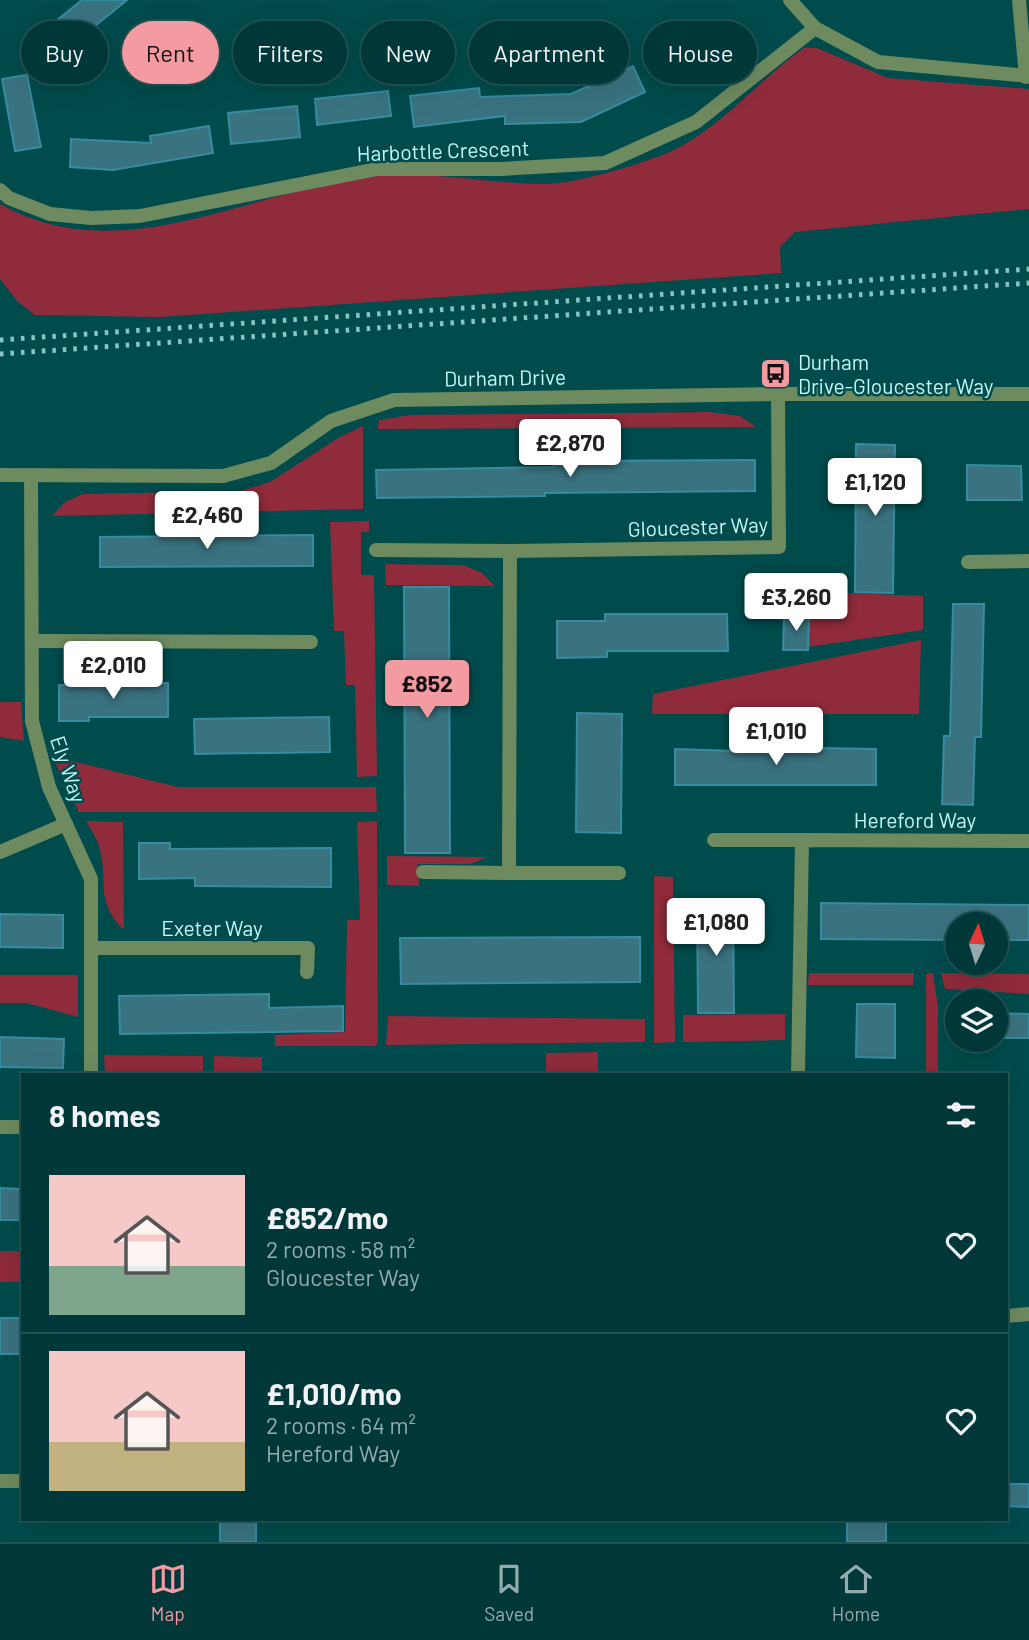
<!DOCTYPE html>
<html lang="en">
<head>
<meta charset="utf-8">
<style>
	:root { --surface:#003839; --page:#0a3f41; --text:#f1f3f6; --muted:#95acae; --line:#225253; --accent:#f49aa1 }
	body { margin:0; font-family:Barlow,sans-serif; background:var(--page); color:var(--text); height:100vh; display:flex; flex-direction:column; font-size:26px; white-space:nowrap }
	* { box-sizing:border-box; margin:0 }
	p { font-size:23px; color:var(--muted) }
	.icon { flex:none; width:38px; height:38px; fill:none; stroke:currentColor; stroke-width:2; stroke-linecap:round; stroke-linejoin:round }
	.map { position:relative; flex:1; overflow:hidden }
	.drawer { position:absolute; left:21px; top:1073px; width:987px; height:448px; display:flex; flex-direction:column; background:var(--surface); border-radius:0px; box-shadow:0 7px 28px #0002,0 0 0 2px var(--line) }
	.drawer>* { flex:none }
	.hud { position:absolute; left:21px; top:21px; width:987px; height:63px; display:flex; gap:14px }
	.needle { width:46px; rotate:4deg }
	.fabs { position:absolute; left:945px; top:912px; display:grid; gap:14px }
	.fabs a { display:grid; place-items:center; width:63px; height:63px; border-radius:50%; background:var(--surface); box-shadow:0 7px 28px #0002,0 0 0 2px var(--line); font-size:35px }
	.price { position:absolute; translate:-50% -60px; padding:0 16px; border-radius:7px; background:#fff; color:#222; font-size:23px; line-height:46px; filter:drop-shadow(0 2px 4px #0008) }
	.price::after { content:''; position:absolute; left:50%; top:42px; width:21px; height:16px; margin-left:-10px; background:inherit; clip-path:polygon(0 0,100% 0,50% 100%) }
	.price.on { background:var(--accent); color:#111 }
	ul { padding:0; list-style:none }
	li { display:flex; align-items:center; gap:21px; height:175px; padding:0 28px }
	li+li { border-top:2px solid var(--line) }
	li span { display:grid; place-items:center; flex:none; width:196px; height:140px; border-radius:0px; color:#555 }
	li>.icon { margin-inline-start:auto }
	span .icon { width:84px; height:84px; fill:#fffc; stroke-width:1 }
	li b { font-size:30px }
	h2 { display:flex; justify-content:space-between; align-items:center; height:84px; padding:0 28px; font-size:30px }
	.chip { padding:0 24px; border-radius:32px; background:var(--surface); box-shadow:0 7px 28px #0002,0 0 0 2px var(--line); font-size:24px; line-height:63px }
	.chip.on { background:var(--accent); color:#111 }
	.dock { display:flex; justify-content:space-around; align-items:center; height:98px; border-top:2px solid var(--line); background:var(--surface); font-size:19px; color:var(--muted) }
	.dock a { display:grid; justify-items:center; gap:4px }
	.dock .on { color:var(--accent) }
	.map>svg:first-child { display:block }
	.green { fill:#8f2b3b }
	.building { fill:#3a7380; stroke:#368ca0; stroke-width:2 }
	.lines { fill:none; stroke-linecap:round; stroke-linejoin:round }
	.minor { stroke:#6e8a5f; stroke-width:14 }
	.rail { stroke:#89c4c4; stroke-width:5; stroke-dasharray:3.5 7; stroke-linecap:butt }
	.labels { text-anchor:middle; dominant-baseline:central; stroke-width:5; stroke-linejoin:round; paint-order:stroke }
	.street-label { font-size:21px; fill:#c3f8f7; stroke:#004b4c }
	.poi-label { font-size:21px; fill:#c3f8f7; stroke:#004b4c; text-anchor:start }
</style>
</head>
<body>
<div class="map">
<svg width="1029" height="1542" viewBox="0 0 1029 1542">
	<rect width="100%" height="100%" fill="#004b4c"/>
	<!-- green -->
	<g class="green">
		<path d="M804 48H817L888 78 1029 89V209L795 232 780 247 781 273 161 317 35 315 17 301 0 279V204C123 273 252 188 377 176 433 171 490 184 546 184 577 183 630 167 660 156 717 134 755 82 804 48Z"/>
		<polygon points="710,412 740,416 756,427 378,429 379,420 411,415"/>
		<polygon points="363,426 363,509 52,516 65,502 83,494 241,491 270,482 338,438"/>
		<polygon points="369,521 369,532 361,532 361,575 374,575 377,776 357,777 355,685 346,685 344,631 334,631 330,522"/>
		<polygon points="385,564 463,565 482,573 495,586 386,585"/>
		<polygon points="772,590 923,596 923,630 808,647 810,615 785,613 785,602 771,602"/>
		<polygon points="921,640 919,714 652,714 653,694"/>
		<polygon points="0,702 21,702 24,741 0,737"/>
		<polygon points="52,756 178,787 376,787 377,812 79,812"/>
		<path d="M86 821 123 822 124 930C92 900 111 876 97 841 94 834 90 828 86 821Z"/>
		<polygon points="377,821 378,1042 376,1046 275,1046 275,1035 345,1032 347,920 360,920 357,822"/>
		<polygon points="387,856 488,857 470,864 418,864 419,886 387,885"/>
		<polygon points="654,876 673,877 675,1042 654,1043"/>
		<polygon points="809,973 914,973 913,985 808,985"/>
		<polygon points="933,973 938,1007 938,1074 926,1074 926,974"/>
		<polygon points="941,973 1029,974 1029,994 945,989"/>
		<polygon points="0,975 78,975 78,1017 27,1003 0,1003"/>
		<polygon points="785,1014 785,1040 683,1042 683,1015"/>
		<polygon points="388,1016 645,1019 645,1042 386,1045"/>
		<polygon points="598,1052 598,1074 546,1074 546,1053"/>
		<polygon points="104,1055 203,1056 203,1074 105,1074"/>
		<polygon points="214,1056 262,1057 262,1074 214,1074"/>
		<rect x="0" y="1251" width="23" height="31"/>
	</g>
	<!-- building -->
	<g class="building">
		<polygon points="82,0 127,0 74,43 56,21"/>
		<polygon points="633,66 645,92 581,122 505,124 505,116 414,127 410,96 479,88 480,97 571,94"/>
		<polygon points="27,75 41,147 15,151 2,79"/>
		<polygon points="388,91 391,116 317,125 315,99"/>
		<polygon points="297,106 300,137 231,144 228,113"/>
		<polygon points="209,126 213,153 113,170 70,167 71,139 151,143 150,136"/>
		<polygon points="856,444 895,445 893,593 855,592"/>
		<polygon points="755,460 755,491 545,493 545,496 377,498 376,470 554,467 554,461"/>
		<polygon points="967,465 1021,466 1022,500 967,500"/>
		<polygon points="313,535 313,566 100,567 100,537"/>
		<polygon points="404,587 449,587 450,853 405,853"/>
		<polygon points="953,604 984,604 981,737 975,737 973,805 942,804 944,736 950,736"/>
		<polygon points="605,614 727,614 728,651 607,651 607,657 557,658 557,621 605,621"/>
		<polygon points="784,616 809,617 808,650 783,650"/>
		<polygon points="115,683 168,683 168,717 89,717 89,721 59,721 59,685 115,685"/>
		<polygon points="577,713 622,714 621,833 576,832"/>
		<polygon points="329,717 330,752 195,754 194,719"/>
		<polygon points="822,748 876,749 876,785 675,785 675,749 737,751"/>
		<polygon points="139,843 170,843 170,849 331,848 331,887 195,886 195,878 139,879"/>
		<polygon points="697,903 733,903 734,1013 698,1013"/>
		<polygon points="821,903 1029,905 1029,940 996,940 996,924 957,924 957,940 821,939"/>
		<polygon points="0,914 63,915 63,948 0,947"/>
		<polygon points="640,937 640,982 401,984 400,938"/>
		<polygon points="269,994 269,1008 343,1006 343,1031 120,1034 119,996"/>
		<polygon points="857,1004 895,1004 895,1058 856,1057"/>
		<polygon points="996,1013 1029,1014 1029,1038 996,1038"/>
		<polygon points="0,1037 64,1039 63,1068 0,1067"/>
		<polygon points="0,1188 23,1189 23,1220 0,1220"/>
		<rect x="0" y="1318" width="23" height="36"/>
		<polygon points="1006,1484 1029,1484 1029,1507 1006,1506"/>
		<rect x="220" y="1519" width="36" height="23"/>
		<rect x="847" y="1519" width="39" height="23"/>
	</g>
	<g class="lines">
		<!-- minor -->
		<g class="minor">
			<polyline points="790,0 815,28 878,62 1029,76"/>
			<polyline points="1019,0 1026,77"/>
			<polyline points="0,190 9,198 50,214 91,218 140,216 377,169 501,169 605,163 696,122 815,28"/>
			<polyline points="0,475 223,476 271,463 331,421 394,400 778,394 1029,394"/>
			<polyline points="31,475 32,721 49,787 91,879 91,1074"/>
			<polyline points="376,550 510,551"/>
			<polyline points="968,562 1029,561"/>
			<polyline points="33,641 311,642"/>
			<polyline points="714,840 802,840"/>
			<polyline points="0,852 66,824"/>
			<polyline points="423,872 509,873"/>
			<polyline points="619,873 509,873 510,551 779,547 778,394"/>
			<polyline points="91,948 308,948 307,972"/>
			<polyline points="798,1074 802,840 1029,841"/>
			<polyline points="0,1127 23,1127"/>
			<polyline points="1006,1316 1029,1314"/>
			<polyline points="0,1481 23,1481"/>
		</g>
		<!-- rail -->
		<g class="rail">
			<polyline points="0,340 1029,269"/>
			<polyline points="0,354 1029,283"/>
		</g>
	</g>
	<!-- icons -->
	<defs>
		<symbol id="bus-square" viewBox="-11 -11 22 22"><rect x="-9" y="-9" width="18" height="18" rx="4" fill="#f49aa1" stroke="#004b4c"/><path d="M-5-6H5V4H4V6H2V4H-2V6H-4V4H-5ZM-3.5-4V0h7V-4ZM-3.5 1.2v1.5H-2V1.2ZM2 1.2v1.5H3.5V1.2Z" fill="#111"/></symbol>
	</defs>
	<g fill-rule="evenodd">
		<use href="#bus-square" x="758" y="356" width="35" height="35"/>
	</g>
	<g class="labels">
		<!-- street labels -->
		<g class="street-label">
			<text transform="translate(443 150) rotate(-2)">Harbottle Crescent</text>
			<text transform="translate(505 377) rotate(-1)">Durham Drive</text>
			<text transform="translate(698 526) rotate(-2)">Gloucester Way</text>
			<text transform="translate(69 769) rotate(71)">Ely Way</text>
			<text x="915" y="819">Hereford Way</text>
			<text x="212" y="927">Exeter Way</text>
		</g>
		<!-- poi labels -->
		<g class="poi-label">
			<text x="798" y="361">Durham<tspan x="798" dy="24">Drive-Gloucester Way</tspan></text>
		</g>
	</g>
</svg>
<div class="fabs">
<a><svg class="needle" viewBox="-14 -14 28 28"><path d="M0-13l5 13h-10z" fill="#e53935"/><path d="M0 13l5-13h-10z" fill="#95acae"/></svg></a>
<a><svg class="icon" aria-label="layers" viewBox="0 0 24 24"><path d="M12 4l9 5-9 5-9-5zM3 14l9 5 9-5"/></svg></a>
</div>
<b class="price" style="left:570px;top:479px">£2,870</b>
<b class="price" style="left:875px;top:518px">£1,120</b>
<b class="price" style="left:207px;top:551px">£2,460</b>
<b class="price" style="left:796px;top:633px">£3,260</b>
<b class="price" style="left:113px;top:701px">£2,010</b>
<b class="price on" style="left:427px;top:720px">£852</b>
<b class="price" style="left:776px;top:767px">£1,010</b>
<b class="price" style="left:716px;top:958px">£1,080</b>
<div class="hud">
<a class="chip">Buy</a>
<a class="chip on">Rent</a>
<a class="chip">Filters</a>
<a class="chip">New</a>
<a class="chip">Apartment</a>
<a class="chip">House</a>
</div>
<section class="drawer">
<h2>8 homes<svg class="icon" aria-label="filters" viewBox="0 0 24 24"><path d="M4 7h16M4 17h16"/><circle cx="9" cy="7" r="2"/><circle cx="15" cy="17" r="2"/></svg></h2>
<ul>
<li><span style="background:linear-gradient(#f6c9c9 65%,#7fa58c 0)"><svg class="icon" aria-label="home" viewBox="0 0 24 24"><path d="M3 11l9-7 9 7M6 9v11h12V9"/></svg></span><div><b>£852/mo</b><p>2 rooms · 58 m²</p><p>Gloucester Way</p></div><svg class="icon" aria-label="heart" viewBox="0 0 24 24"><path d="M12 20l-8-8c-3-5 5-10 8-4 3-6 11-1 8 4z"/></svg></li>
<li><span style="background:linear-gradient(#f6c9c9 65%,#c2b280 0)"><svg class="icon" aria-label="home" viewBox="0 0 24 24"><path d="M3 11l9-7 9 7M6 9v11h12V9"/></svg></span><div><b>£1,010/mo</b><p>2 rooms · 64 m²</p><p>Hereford Way</p></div><svg class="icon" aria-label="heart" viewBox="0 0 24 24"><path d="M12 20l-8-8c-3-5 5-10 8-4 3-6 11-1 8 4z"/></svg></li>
</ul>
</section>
</div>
<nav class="dock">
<a class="on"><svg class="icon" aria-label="map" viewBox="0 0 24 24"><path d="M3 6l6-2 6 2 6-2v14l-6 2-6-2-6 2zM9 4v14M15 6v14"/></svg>Map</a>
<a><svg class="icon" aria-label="saved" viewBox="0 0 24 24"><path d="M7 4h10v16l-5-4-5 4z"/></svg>Saved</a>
<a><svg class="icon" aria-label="home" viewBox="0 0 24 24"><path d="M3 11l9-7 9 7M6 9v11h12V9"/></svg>Home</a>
</nav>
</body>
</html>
